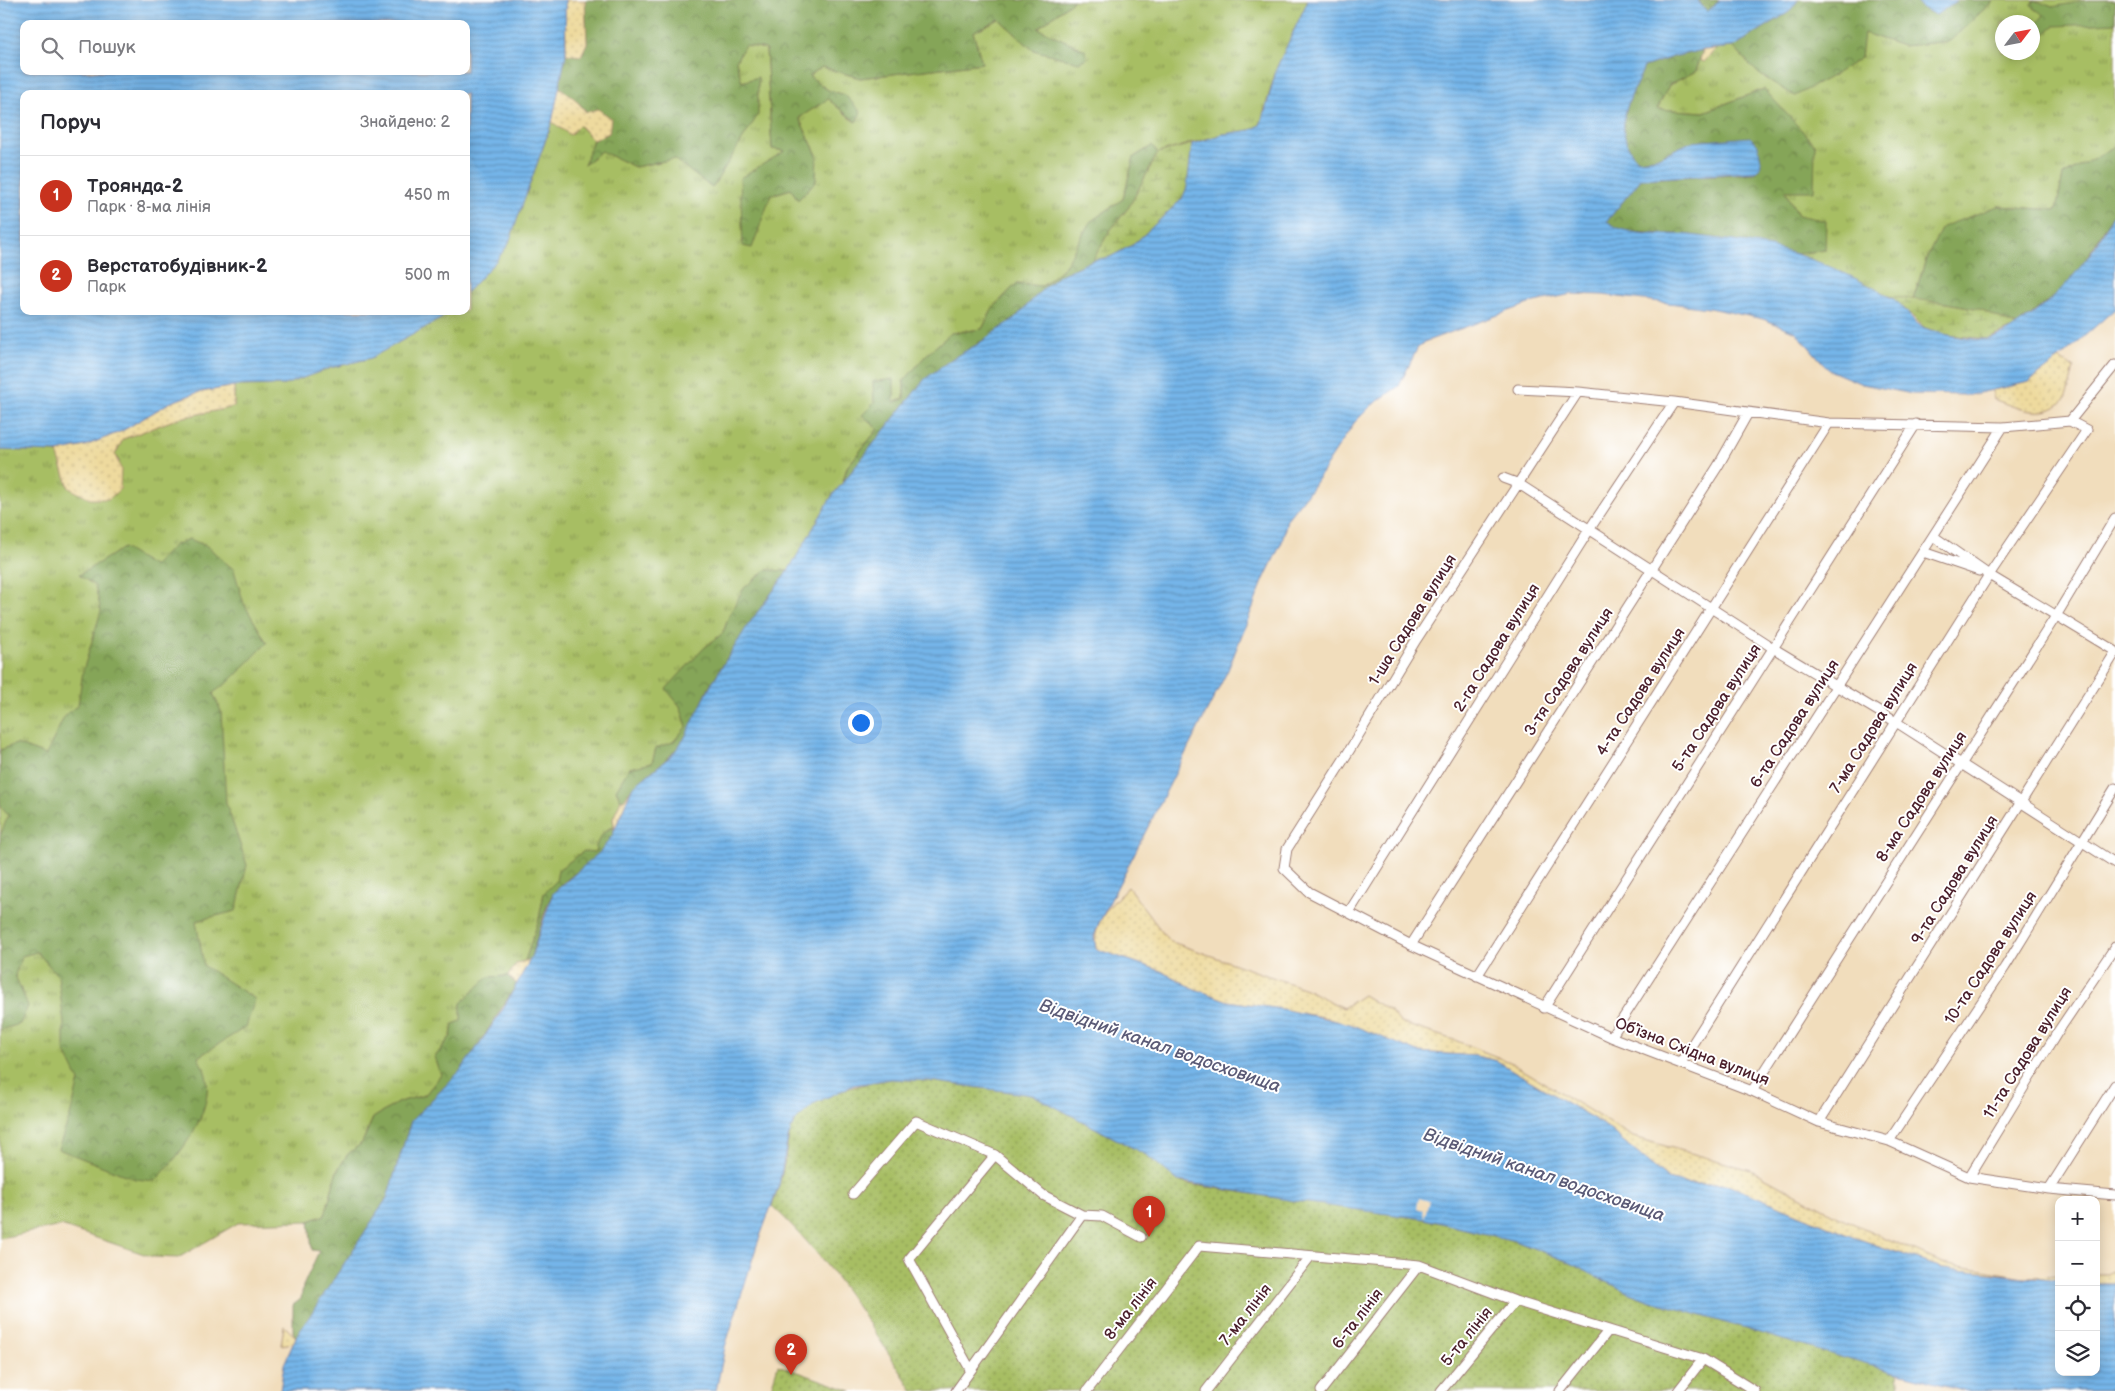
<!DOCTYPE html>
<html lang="uk">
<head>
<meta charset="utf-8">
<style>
	:root { --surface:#fff; --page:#f7f7f7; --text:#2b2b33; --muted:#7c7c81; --line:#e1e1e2; --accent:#c8321e }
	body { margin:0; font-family:"Balsamiq Sans",sans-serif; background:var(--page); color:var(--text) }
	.controls { position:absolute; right:15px; bottom:15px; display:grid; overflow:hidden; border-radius:10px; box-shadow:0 2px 12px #0003 }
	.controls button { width:45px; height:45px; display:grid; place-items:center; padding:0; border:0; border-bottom:1px solid var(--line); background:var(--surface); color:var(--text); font:25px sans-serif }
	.compass { position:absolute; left:1995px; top:15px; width:45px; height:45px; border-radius:50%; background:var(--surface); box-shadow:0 2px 12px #0003; rotate:58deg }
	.you { position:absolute; left:860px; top:722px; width:18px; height:18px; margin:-12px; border:4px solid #fff; border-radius:50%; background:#1a73e8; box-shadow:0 0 0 8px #1a73e833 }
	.badge { display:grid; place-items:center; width:32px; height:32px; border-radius:50%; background:var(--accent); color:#fff; font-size:16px; font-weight:700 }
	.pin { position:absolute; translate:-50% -41px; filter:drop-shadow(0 1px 2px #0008) }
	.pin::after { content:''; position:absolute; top:26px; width:18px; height:15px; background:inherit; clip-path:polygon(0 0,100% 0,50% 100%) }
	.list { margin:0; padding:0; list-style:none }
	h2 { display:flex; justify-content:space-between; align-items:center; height:65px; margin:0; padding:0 20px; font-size:21px }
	h2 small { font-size:16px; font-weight:400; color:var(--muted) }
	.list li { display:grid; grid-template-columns:32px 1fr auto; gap:15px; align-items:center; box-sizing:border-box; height:80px; padding:0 20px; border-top:1px solid var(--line) }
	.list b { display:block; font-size:19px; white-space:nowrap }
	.list p { margin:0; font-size:16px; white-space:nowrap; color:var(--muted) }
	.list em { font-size:16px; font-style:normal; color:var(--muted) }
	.icon { flex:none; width:28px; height:28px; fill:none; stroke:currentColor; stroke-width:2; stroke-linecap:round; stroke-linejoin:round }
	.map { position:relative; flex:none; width:2115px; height:1391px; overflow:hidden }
	.search { position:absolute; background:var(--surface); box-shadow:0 2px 12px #0003; left:20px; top:20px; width:450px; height:55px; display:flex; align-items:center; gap:12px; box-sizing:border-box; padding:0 18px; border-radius:10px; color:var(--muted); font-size:19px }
	.panel { position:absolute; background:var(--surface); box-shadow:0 2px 12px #0003; left:20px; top:90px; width:450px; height:225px; border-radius:10px }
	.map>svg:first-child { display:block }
</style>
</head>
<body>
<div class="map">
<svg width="2115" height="1391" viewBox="0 0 2115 1391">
	<defs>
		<pattern id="grass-tufts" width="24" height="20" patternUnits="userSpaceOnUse" patternTransform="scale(1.25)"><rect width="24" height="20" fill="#a7be63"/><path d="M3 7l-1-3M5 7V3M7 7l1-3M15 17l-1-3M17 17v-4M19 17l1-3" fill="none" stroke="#8a9a52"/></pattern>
		<pattern id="forest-crowns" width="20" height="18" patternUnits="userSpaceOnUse" patternTransform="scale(1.25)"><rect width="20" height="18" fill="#85a559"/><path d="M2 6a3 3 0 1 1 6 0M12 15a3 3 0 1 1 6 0" fill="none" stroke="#6f864a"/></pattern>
		<pattern id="wetland-marsh" width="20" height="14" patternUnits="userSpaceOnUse" patternTransform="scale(1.25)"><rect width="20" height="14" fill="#a7be63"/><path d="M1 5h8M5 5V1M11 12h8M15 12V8" fill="none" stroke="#8a9a52"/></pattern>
		<pattern id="sand-dots" width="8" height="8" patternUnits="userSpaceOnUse" patternTransform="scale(1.25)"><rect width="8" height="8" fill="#eeda9e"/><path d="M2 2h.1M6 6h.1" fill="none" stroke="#cebb88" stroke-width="1.8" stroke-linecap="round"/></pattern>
		<pattern id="garden-dots" width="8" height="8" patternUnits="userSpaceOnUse" patternTransform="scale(1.25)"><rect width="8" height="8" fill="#a7be63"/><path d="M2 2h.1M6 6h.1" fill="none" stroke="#8a9a52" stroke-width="1.8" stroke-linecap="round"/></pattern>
		<pattern id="water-rules" width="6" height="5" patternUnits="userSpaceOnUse" patternTransform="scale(1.25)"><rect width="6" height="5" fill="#75b5e9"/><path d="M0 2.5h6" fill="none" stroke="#6293bd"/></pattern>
	</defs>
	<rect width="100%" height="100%" fill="#fff"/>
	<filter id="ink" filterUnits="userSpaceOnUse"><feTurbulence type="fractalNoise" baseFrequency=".02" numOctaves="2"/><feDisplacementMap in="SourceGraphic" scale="10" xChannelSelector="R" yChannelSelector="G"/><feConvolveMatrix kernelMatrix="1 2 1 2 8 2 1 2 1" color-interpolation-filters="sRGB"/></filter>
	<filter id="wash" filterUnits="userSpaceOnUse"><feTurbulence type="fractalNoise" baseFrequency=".0096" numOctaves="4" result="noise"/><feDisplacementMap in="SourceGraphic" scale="20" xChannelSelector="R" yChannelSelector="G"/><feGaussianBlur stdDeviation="1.12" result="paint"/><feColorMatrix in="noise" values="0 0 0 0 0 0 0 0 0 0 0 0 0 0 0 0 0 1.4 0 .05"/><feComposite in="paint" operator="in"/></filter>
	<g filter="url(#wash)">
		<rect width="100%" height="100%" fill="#f1ddbc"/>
		<path fill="url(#grass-tufts)" stroke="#786e47" fill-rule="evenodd" d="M1074,0H1308L1277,67L1260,125L1251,130L1223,134L1158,153L1152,146L1134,157L1123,199L1090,222L1065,266L1042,286L1016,284L993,308L982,329L951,333L926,356L904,381V399L894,402L878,429L847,467L843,482L832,496L788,571L781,570L730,613L723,633L704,648L680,706L687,726L673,743L656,748L652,763L616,790L621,800L613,819L614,827L609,828L595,852L556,881L544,893L539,919L525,961L517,963L508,976L488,977L461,1022L453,1024L451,1036L435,1057L441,1075L425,1095L399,1102L373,1118L362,1143L348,1154L337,1171L325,1215L309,1221L238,1223L178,1258L153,1257L61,1226L0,1238V450L57,452L69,488L120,462L115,455L123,439L179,418L234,407V386L284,385L330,368L371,358L442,318L448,311H466V293L495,262L508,245L552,122L570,135L578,125L593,140L585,164L601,151L635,167L674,159L757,78L742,82L736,61L744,45L766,49L772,149L786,151L771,195L791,189L798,199L817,155L799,118L828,99L855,122L845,95L828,90L809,76L822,67L860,78L982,63L973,32L999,19L1033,50H1084L1038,28Z
			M1994,0H2115V146L2063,176L2056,210L1998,206L1926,259L1913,300L1887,296L1854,279L1796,254L1825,250L1798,215L1785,191L1764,89L1704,112L1657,109L1669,85L1696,71L1700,60L1704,62L1716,49L1733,47L1759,74L1864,33L1903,46L1949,41ZM2002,22H2032V52H2002Z"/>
		<path fill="url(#forest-crowns)" stroke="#686242" d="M585,0H1074L1038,28L1085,50L1087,58L1079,62L1033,50L999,19L973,32L982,63L860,78L822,67L809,76L828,90L845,95L861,112L856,122L828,99L799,118L817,155L816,181L798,200L791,189L771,195L752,248L743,246L740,178L785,151L772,149L766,49L745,45L736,61L742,82L758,77V115L712,188L674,159L635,167L601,151L584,165L593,140L609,133C592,118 578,100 559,87L566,54L581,56L587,43Z
			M1697,0H1720L1707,12Z
			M1798,0H1915L1922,8L1936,15L1957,0H1994L1950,41L1903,46L1864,33L1861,58L1834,75L1795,96L1759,74L1733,47L1789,12Z
			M2035,0L2052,7L2089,0H2115V23L2054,26L2034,43L2033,28L2044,15L2031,6Z
			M1703,50L1696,71L1669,85L1657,109L1704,112L1764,89L1815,145L1814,191H1785L1798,215L1826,221L1825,250L1796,254L1768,247L1690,235L1630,232L1615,228L1607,221L1641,179L1755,173L1762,165L1691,142L1656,158L1637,160C1610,127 1630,101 1644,67L1672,57Z
			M1152,146L1158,153L1129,207L1109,232L1093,260L1058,276L1041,291L1015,318L978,344L953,358L925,379L843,482L847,467L878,429L862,415L874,403L873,382L894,379V402L904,399V381L926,355L951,333L982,329L993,308L1016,284L1043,286L1065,266L1090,222L1123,199L1134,157Z
			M2115,146V210L2111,218L2081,267L2065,287L2017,326L1979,309L1946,303L1913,300L1926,259L1942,227L1998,206L2056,210L2063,176Z
			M189,539L207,546L234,570L244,604L267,643L230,681L213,693L221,711L226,803L247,865L236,911L196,921L204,966L255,999L246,1027L198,1057C200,1063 205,1069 206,1075C215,1111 179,1157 155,1181L135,1179L58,1149L70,1116L79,1081L64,1050V1024L58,976L37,952L22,956L15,975L28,1006L20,1024L0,1030V836L8,816L0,805V750L16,744L46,755L65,715L78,705L83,671L101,611L95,586L79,575L123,548L153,566L175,545Z
			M766,570L788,571C761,606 737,641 714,679C702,698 697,722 683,741C667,764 640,776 624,800H621L616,790L629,768L652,763L656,748L673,742L687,726L680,706L666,689L704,648L723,633L730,613L744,588Z
			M614,827C616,852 566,874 553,894C545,905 536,944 530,960L525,961L539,919L544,893L556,881L558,870L584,851L595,852C596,841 603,830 614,827Z
			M508,976L517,984L476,1049L460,1071L411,1121L387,1198L296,1337L293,1332V1305L301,1299L303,1286L319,1251L312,1250L309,1221L325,1215L337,1171L348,1154L362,1143L373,1118L399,1102L425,1095L441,1075L435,1057L451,1036L453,1024L461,1021V1003L488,977Z"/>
		<path fill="url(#wetland-marsh)" stroke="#786e47" d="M1192,144L1187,188L1182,199L1134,244L1110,257L1093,260L1109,232L1129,207L1158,153Z
			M1887,296L1946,303L1979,309L2017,326L1988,339L1948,335L1925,328L1897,302Z"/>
		<path fill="url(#sand-dots)" stroke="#9c7c64" d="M565,0H585L587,43L581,56L566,54Z
			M1716,49L1704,62L1700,60L1703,50Z
			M559,87L575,99L586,112L598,109L611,118L609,133L593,140L579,125L570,135L552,122Z
			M2059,359L2074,368C2071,379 2069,397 2060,404C2041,420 2012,406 1993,399L1992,390L2029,382Z
			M234,386V407L179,418L123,439L115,455L121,469L120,489L109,499H90L69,488L57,452L85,446L122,431L169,403L196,393Z
			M632,788L615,828L613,819L621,800H624Z
			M1128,887L1169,941L1306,989L1343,1008L1363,995L1390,1011L1401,1023L1457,1041L1510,1062L1633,1137L1751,1170L1841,1218L1942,1263L2024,1277L2059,1276V1281L1942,1268L1856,1238L1726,1184H1688L1668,1179L1604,1125L1497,1061L1476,1056L1418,1052L1324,1017L1228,1001L1195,989L1161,971L1096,949C1092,922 1110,905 1128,887Z
			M530,960L517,984L508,976L517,963Z
			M2115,1269V1283H2096V1274H2107Z
			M284,1326L296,1337L292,1347L293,1343L281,1345Z"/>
		<path fill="url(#garden-dots)" stroke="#786e47" d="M891,1079L930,1081L1033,1095L1148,1156L1178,1181L1187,1184L1424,1219L1515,1241L1564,1260L1627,1292L1648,1300L1898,1373L1900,1391H913C871,1326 829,1258 772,1206C777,1193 781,1179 784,1165C787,1151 787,1138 793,1124C806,1095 863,1084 891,1079Z
			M778,1365L852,1391H770Z"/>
		<path fill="url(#water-rules)" stroke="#606a8a" fill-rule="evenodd" d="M0,0H565L566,54L552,122L508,245L495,262L466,293V94H24V311H448L442,318L371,358L330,368L284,385L234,386L196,393L169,403L122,431L85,446L57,452L0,450ZM24,24H466V71H24Z
			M1308,0H1697L1707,12L1720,0H1798L1789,12L1733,47L1703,50L1672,57L1644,67C1630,101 1610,127 1637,160L1656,158L1691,142L1750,137L1758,145L1762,165L1755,172L1641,179L1607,221C1629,239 1664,232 1691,235C1717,238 1744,242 1770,247C1813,257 1857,277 1895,300C1906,308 1912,323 1925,328C1939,334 1973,341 1988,339C2001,337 2015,327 2025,320C2066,290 2093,256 2115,210V309L2052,365L2029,382L1970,395L1912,394L1862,384L1829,370L1796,332L1763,319L1709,308L1603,295L1572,294L1534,302L1424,342L1417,349L1399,386L1371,406L1354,423L1311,489L1287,519L1282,542L1264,579L1228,670L1098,925L1094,937L1096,949L1161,971L1195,989L1228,1001L1282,1009L1350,1024L1418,1052L1476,1056L1497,1061L1604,1125L1668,1179L1688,1184H1726L1856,1238L1942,1268L2059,1281V1372H2096V1283H2115V1391H1966L1861,1363L1648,1300L1627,1292L1564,1260L1515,1241L1424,1219L1294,1201L1178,1181L1148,1156L1033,1095L930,1081L891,1079L854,1085L815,1103L794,1122L788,1138L779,1185L757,1245L725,1347L716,1391H280L284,1364L296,1337L387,1198L411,1121L460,1071L476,1049L503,1009L530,960L553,893L601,851L612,836L632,788L672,755L684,739L713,681L748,625L788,571L832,496L925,379L953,358L978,344L1015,318L1041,291L1058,276L1093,260L1110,257L1134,244L1182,199L1187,187L1192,144L1223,134L1251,130L1260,125L1264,115L1277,67Z
			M1915,0H1957L1936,15L1922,8Z"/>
		<path fill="#f1ddbc" d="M1419,1198L1429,1201L1424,1219L1423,1210L1417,1208Z"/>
	</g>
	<g filter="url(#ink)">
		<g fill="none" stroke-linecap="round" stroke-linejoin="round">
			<defs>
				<path id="street" d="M1518,389L1578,392L1674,402L1829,423L2003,427L2070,421L2115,365
					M1578,392L1416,640L1349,751L1287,849L1284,868L1309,892L1411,945L1611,1037L1752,1091L1819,1122L1889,1141L1969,1177L2049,1189L2115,1195
					M1503,478L1519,484L1773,648L1896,722L2115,863
					M1933,536L1989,575L2115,651
					M1923,552L1979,571
					M1349,912L1589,530L1674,402
					M1411,945L1718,466L1748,413
					M1477,976L1829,423
					M1544,1008L1916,424
					M1611,1037L2003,427
					M1681,1062L1989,575L2087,430L2070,421
					M1752,1091L2056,616L2115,518
					M1819,1122L2115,653
					M1889,1141L2005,967L2115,788
					M1969,1177L2057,1033L2115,947
					M2049,1189L2115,1085
					M853,1194L916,1121L995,1155L1043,1195L1082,1215L1102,1216L1141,1237
					M970,1369L909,1259L995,1155
					M956,1391L1082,1215
					M1087,1391L1199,1246L1419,1265L1515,1301L1703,1359L1755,1391
					M1206,1391L1310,1257
					M1321,1391L1419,1265
					M1441,1391L1515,1301
					M1560,1391L1608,1331
					M1678,1391L1703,1359"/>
			</defs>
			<use href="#street" stroke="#9e7e74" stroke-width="11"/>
			<use href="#street" stroke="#fff" stroke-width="9"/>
		</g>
	</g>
	<g text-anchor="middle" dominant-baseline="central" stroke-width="4" stroke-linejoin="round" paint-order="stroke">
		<g font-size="16" fill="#4a1f2b" stroke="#fff">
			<text transform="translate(1413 620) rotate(-58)">1-ша Садова вулиця</text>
			<text transform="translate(1497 648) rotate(-58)">2-га Садова вулиця</text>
			<text transform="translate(1569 672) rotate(-57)">3-тя Садова вулиця</text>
			<text transform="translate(1641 692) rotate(-57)">4-та Садова вулиця</text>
			<text transform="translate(1717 708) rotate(-57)">5-та Садова вулиця</text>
			<text transform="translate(1795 724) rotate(-57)">6-та Садова вулиця</text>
			<text transform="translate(1874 728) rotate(-58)">7-ма Садова вулиця</text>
			<text transform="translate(1922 797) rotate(-57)">8-ма Садова вулиця</text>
			<text transform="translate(1955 880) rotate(-58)">9-та Садова вулиця</text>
			<text transform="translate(1991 958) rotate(-57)">10-та Садова вулиця</text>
			<text transform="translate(1692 1052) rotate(21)">Обʼїзна Східна вулиця</text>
			<text transform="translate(2028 1053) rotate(-58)">11-та Садова вулиця</text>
			<text transform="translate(1131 1309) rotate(-52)">8-ма лінія</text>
			<text transform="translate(1246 1315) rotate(-52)">7-ма лінія</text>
			<text transform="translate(1358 1319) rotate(-52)">6-та лінія</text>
			<text transform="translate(1467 1337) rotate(-51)">5-та лінія</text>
		</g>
		<g font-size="18" font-style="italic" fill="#5b5b77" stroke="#fff">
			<text transform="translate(1160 1046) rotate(19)">Відвідний канал водосховища</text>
			<text transform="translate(1544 1175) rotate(19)">Відвідний канал водосховища</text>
		</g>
	</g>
</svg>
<div class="controls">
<button>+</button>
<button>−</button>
<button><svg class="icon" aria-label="locate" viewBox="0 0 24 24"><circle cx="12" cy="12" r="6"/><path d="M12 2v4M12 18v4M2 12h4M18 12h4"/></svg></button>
<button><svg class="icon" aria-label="layers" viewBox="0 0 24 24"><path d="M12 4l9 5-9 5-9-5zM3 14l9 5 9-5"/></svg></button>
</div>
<svg class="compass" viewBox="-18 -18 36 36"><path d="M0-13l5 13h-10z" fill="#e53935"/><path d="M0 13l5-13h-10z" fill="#7c7c81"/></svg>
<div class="you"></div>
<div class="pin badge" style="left:1149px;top:1237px">1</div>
<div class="pin badge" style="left:791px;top:1375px">2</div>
<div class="search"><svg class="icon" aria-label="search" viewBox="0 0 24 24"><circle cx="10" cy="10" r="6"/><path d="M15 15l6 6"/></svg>Пошук</div>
<section class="panel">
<h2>Поруч<small>Знайдено: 2</small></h2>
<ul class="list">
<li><span class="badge">1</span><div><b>Троянда-2</b><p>Парк · 8-ма лінія</p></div><em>450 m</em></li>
<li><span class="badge">2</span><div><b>Верстатобудівник-2</b><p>Парк</p></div><em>500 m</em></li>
</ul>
</section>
</div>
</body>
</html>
